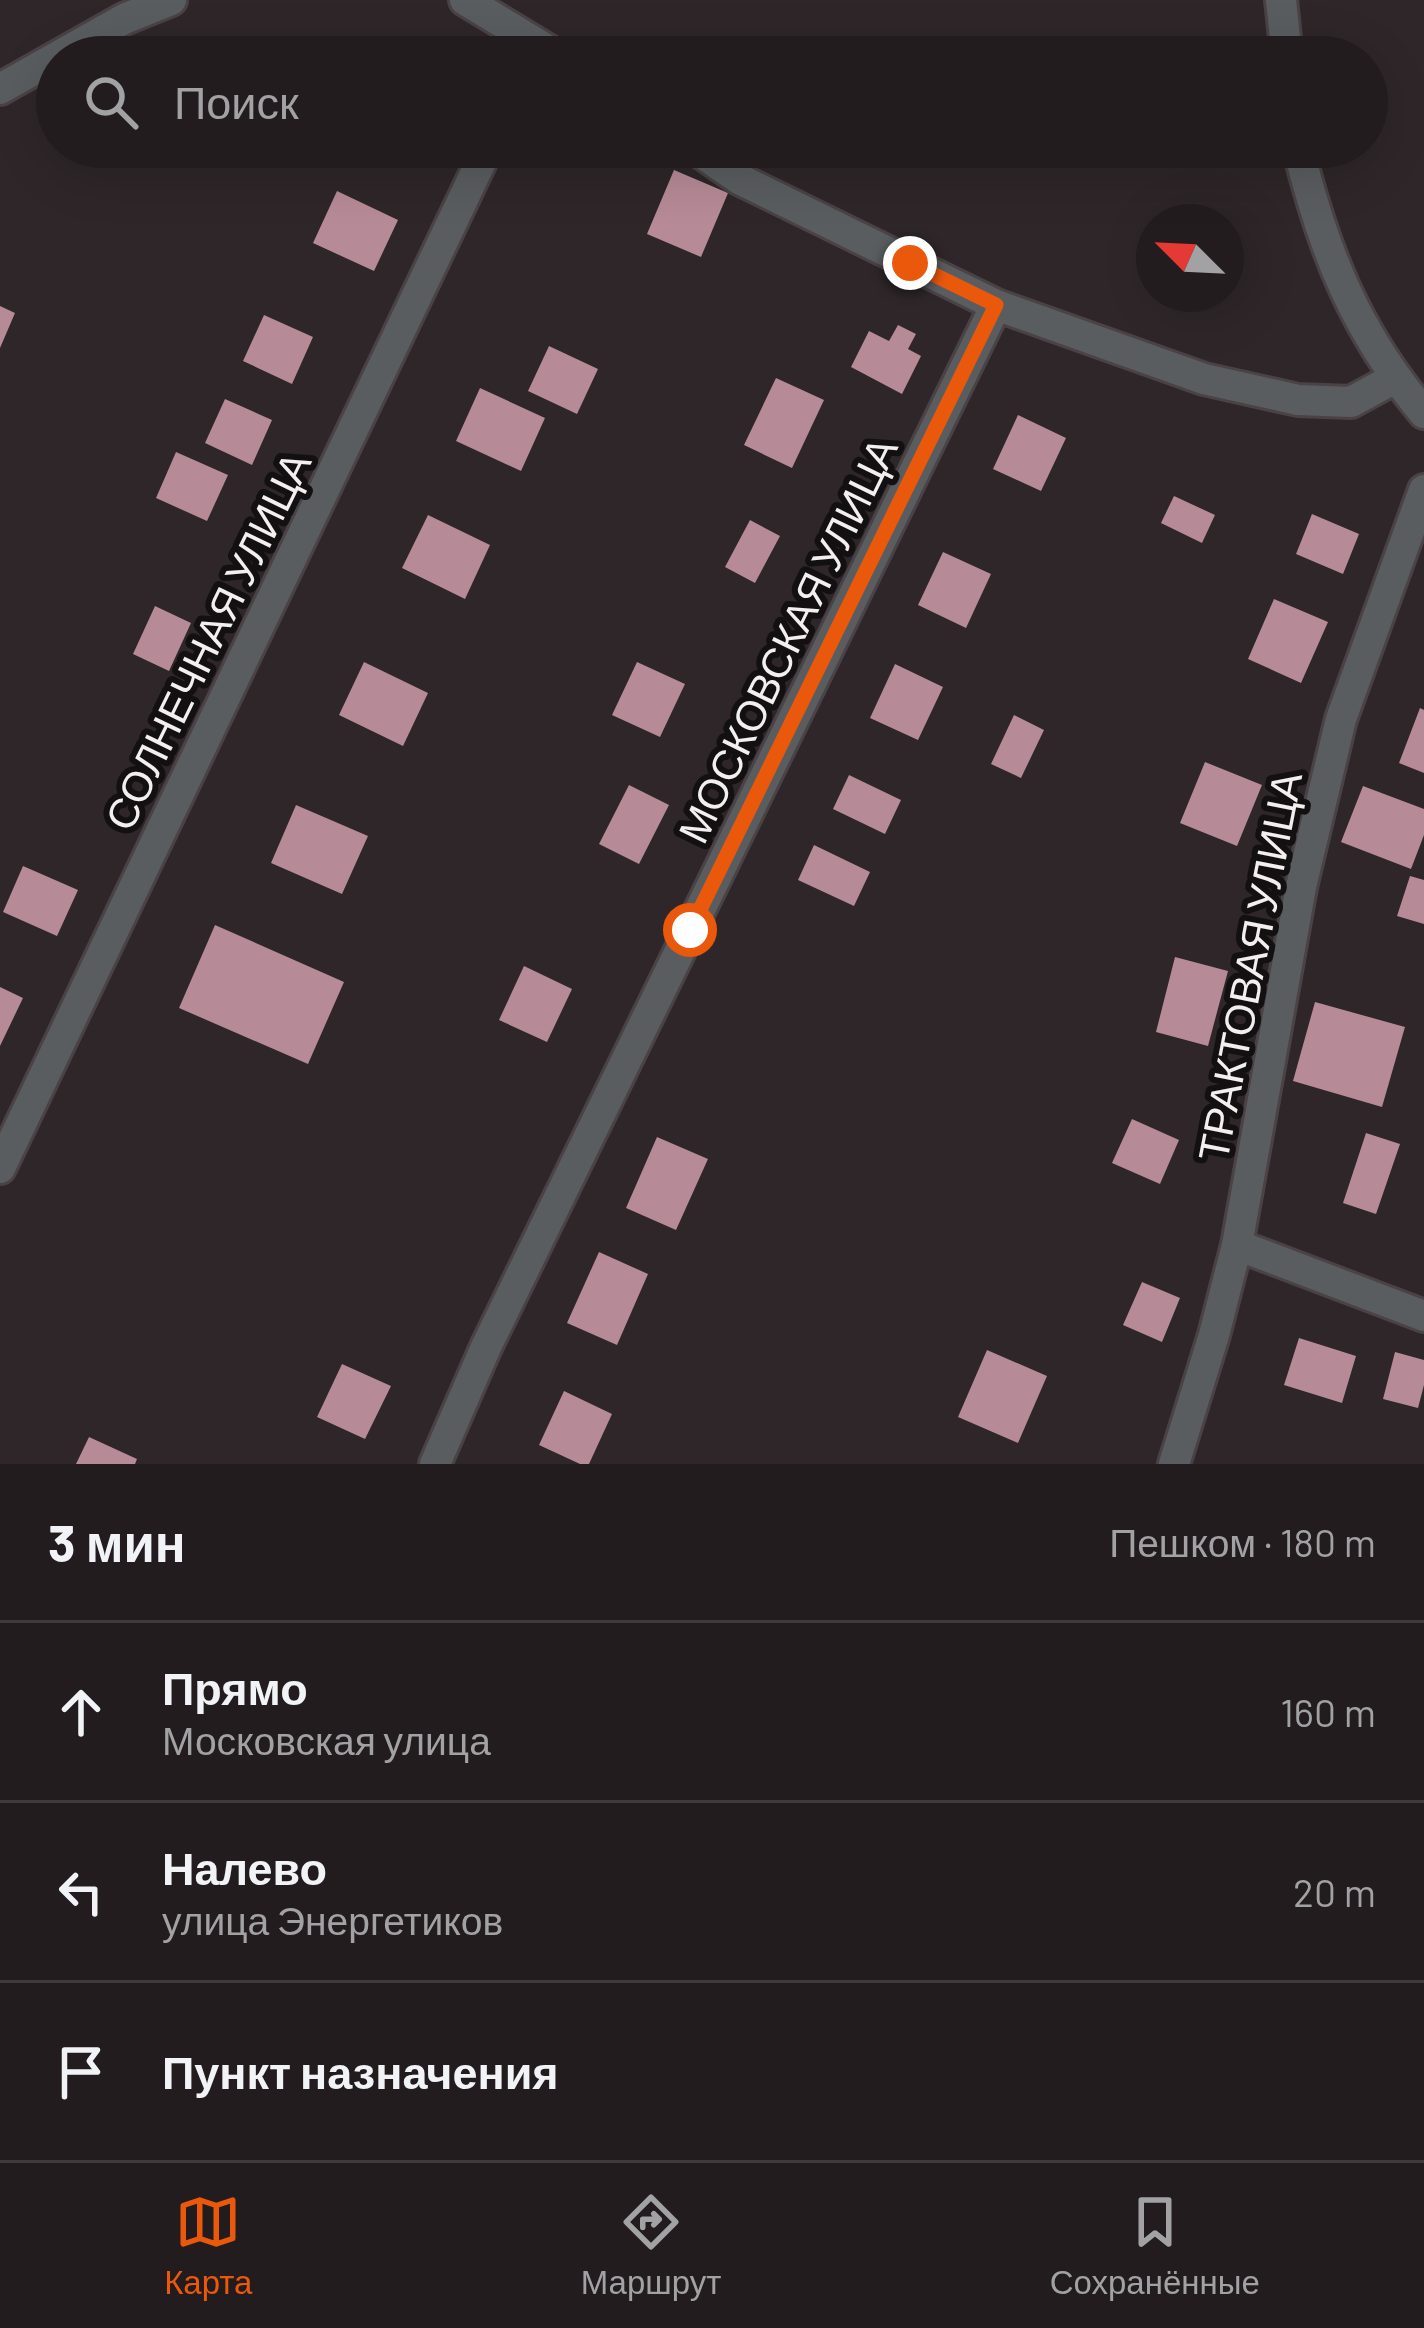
<!DOCTYPE html>
<html lang="ru">
<head>
<meta charset="utf-8">
<style>
	:root { --surface:#221c1e; --page:#2a2527; --text:#f1f3f6; --muted:#a2a1a4; --line:#3f3a3c; --accent:#ea580c }
	body { margin:0; font-family:Barlow,sans-serif; background:var(--page); color:var(--text) }
	.compass { position:absolute; left:1136px; top:204px; width:108px; height:108px; border-radius:50%; background:var(--surface); box-shadow:0 12px 48px #0002; rotate:294deg }
	.stop { position:absolute; width:36px; height:36px; margin:-27px; border:9px solid #ea580c; border-radius:50%; background:#fff }
	.stop.end { background:#ea580c; border-color:#fff; box-shadow:0 3px 12px #0008 }
	.list { margin:0; padding:0; list-style:none }
	h2 { display:flex; justify-content:space-between; align-items:center; height:156px; margin:0; padding:0 48px; font-size:51px }
	h2 small { font-size:39px; font-weight:400; color:var(--muted) }
	.list li { display:grid; grid-template-columns:78px 1fr auto; gap:36px; align-items:center; box-sizing:border-box; height:180px; padding:0 48px; border-top:3px solid var(--line) }
	.list b { display:block; font-size:45px; white-space:nowrap }
	.list p { margin:0; font-size:39px; white-space:nowrap; color:var(--muted) }
	.list em { font-size:39px; font-style:normal; color:var(--muted) }
	.icon { flex:none; width:66px; height:66px; fill:none; stroke:currentColor; stroke-width:2; stroke-linecap:round; stroke-linejoin:round }
	.map { position:relative; flex:none; width:1424px; height:1464px; overflow:hidden }
	.search { position:absolute; background:var(--surface); box-shadow:0 12px 48px #0002; left:36px; right:36px; top:36px; height:132px; display:flex; align-items:center; gap:30px; box-sizing:border-box; padding:0 42px; border-radius:66px; color:var(--muted); font-size:45px }
	.sheet { height:696px; background:var(--surface) }
	nav { display:flex; justify-content:space-around; align-items:center; box-sizing:border-box; height:168px; border-top:3px solid var(--line); background:var(--surface); font-size:33px; color:var(--muted) }
	nav a { display:grid; justify-items:center; gap:6px }
	nav .on { color:var(--accent) }
	.map>svg:first-child { display:block }
</style>
</head>
<body>
<div class="map">
<svg width="1424" height="1464" viewBox="0 0 1424 1464">
	<rect width="100%" height="100%" fill="#2e2628"/>
	<path fill="#b68a96" d="M360,147H414L406,166Z
		M674,170L728,193L701,257L647,234Z
		M337,191L398,220L374,271L313,243Z
		M0,306L15,313L0,348Z
		M264,315L313,337L292,384L243,361Z
		M898,325L916,334L908,349L921,356L902,394L851,367L869,331L889,341Z
		M549,346L598,369L577,414L528,391Z
		M776,378L824,400L792,468L744,445Z
		M480,388L545,418L521,471L456,441Z
		M225,399L272,420L252,465L205,443Z
		M1018,415L1066,438L1041,491L993,469Z
		M176,452L228,475L207,521L156,498Z
		M1174,496L1215,515L1202,543L1161,523Z
		M1312,514L1359,534L1343,574L1296,554Z
		M428,515L490,545L465,599L402,568Z
		M750,520L780,536L755,583L725,567Z
		M943,552L991,574L966,628L918,605Z
		M1274,599L1328,622L1301,683L1248,659Z
		M155,606L191,623L169,671L133,654Z
		M364,662L428,693L403,746L339,715Z
		M637,662L685,684L660,737L612,715Z
		M895,664L943,687L918,740L870,718Z
		M1420,708L1424,710V773L1399,763Z
		M1014,715L1044,730L1021,778L991,764Z
		M1205,762L1262,785L1237,846L1180,823Z
		M849,775L901,800L885,834L833,809Z
		M629,785L669,805L639,864L599,844Z
		M1363,786L1424,809V835L1411,869L1341,842Z
		M296,805L368,836L342,894L271,863Z
		M814,845L870,872L854,906L798,880Z
		M23,866L78,890L57,936L3,912Z
		M1410,876L1424,880V924L1397,916Z
		M215,925L344,982L308,1064L179,1008Z
		M1175,957L1228,971L1208,1046L1156,1032Z
		M524,966L572,989L547,1042L499,1020Z
		M0,987L23,998L0,1046Z
		M1315,1002L1405,1027L1382,1107L1293,1081Z
		M1132,1119L1179,1140L1160,1184L1112,1163Z
		M1366,1133L1400,1144L1376,1214L1343,1203Z
		M657,1137L708,1159L676,1230L626,1208Z
		M599,1252L648,1274L617,1345L567,1323Z
		M1142,1282L1180,1298L1162,1342L1123,1325Z
		M1299,1338L1356,1356L1342,1403L1284,1385Z
		M987,1350L1047,1376L1018,1443L958,1417Z
		M1395,1352L1424,1360V1385L1418,1408L1383,1399Z
		M342,1364L391,1386L365,1439L317,1417Z
		M564,1391L612,1414L589,1464H580L539,1445Z
		M89,1437L137,1459L135,1464H76Z"/>
	<g fill="none" stroke-linecap="round" stroke-linejoin="round">
		<defs>
			<path id="street" d="M465,0L559,57
				M1281,0L1287,57
				M0,89L124,19L171,0
				M693,147L739,179L996,305L1204,379L1298,400L1351,402L1395,378
				M1298,147C1323,250 1355,331 1424,413
				M0,1168L488,147
				M1237,1245L1424,1316
				M435,1464L486,1347L996,305
				M1174,1464L1214,1335L1237,1245L1301,887L1341,719L1424,490"/>
		</defs>
		<use href="#street" stroke="#4a4244" stroke-width="36"/>
		<use href="#street" stroke="#5a5d5f" stroke-width="30"/>
	</g>
	<g fill="none" stroke-linecap="round" stroke-linejoin="round">
		<path stroke="#ea580c" stroke-width="15" d="M690,930L996,305L910,263"/>
	</g>
	<g text-anchor="middle" dominant-baseline="central" stroke-width="12" stroke-linejoin="round" paint-order="stroke">
		<g font-size="42" fill="#f3eeef" stroke="#131011">
			<text transform="translate(786 639) rotate(-64)">МОСКОВСКАЯ УЛИЦА</text>
			<text transform="translate(206 640) rotate(-64)">СОЛНЕЧНАЯ УЛИЦА</text>
			<text transform="translate(1248 966) rotate(-79)">ТРАКТОВАЯ УЛИЦА</text>
		</g>
	</g>
</svg>
<svg class="compass" viewBox="-18 -18 36 36"><path d="M0-13l5 13h-10z" fill="#e53935"/><path d="M0 13l5-13h-10z" fill="#a2a1a4"/></svg>
<div class="stop" style="left:690px;top:930px"></div>
<div class="stop end" style="left:910px;top:263px"></div>
<div class="search"><svg class="icon" aria-label="search" viewBox="0 0 24 24"><circle cx="10" cy="10" r="6"/><path d="M15 15l6 6"/></svg>Поиск</div>
</div>
<section class="sheet">
<h2>3 мин<small>Пешком · 180 m</small></h2>
<ul class="list">
<li><svg class="icon" aria-label="ahead" viewBox="0 0 24 24"><path d="M12 20V5M6 11l6-6 6 6"/></svg><div><b>Прямо</b><p>Московская улица</p></div><em>160 m</em></li>
<li><svg class="icon" aria-label="left" viewBox="0 0 24 24"><path d="M17 20v-9H6M10 6l-5 5 5 5"/></svg><div><b>Налево</b><p>улица Энергетиков</p></div><em>20 m</em></li>
<li><svg class="icon" aria-label="arrive" viewBox="0 0 24 24"><path d="M6 21V4h12l-3 4 3 4H6"/></svg><div><b>Пункт назначения</b></div></li>
</ul>
</section>
<nav>
<a class="on"><svg class="icon" aria-label="map" viewBox="0 0 24 24"><path d="M3 6l6-2 6 2 6-2v14l-6 2-6-2-6 2zM9 4v14M15 6v14"/></svg>Карта</a>
<a><svg class="icon" aria-label="directions" viewBox="0 0 24 24"><path d="M12 3l9 9-9 9-9-9zM9 14v-3h6M13 9l2 2-2 2"/></svg>Маршрут</a>
<a><svg class="icon" aria-label="saved" viewBox="0 0 24 24"><path d="M7 4h10v16l-5-4-5 4z"/></svg>Сохранённые</a>
</nav>
</body>
</html>
